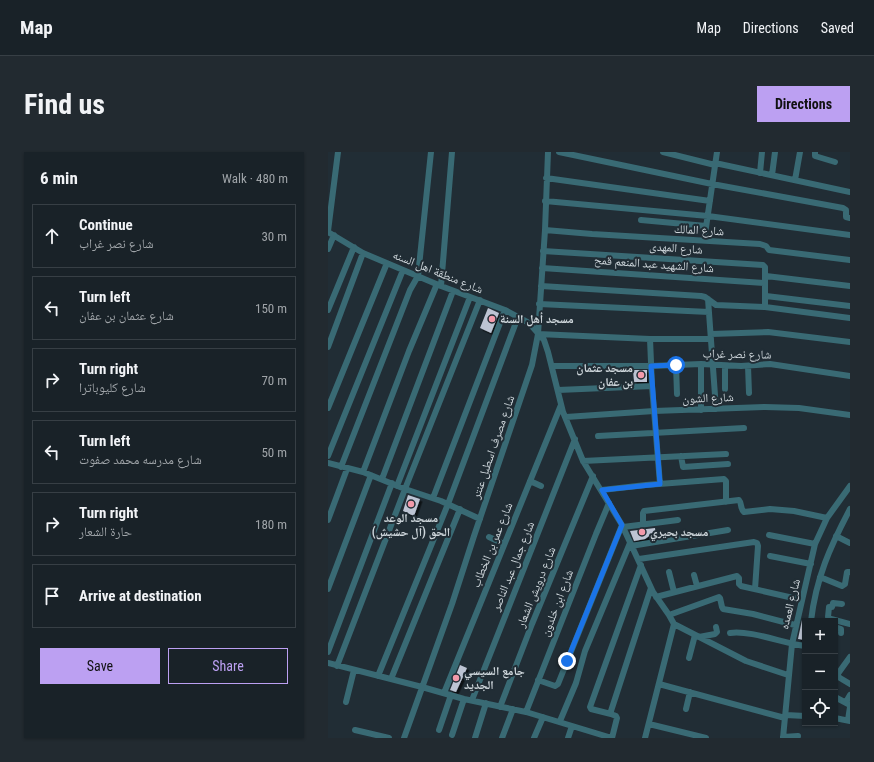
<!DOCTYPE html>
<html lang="en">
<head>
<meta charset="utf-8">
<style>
	:root { --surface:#192228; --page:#222a30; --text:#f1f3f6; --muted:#9fa4a8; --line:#373f45; --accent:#bca0f2 }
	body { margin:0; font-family:"Roboto Condensed","Noto Naskh Arabic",sans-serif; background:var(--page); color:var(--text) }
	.controls { position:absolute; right:12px; bottom:12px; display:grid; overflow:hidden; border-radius:0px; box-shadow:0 1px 3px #0004 }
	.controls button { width:36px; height:36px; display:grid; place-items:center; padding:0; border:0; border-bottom:1px solid var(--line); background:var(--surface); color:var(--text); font:20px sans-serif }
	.stop { position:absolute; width:12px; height:12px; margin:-9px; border:3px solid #1a73e8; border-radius:50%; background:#fff }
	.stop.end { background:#1a73e8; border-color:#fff; box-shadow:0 1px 4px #0008 }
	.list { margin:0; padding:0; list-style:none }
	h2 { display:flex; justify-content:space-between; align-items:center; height:52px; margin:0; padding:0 16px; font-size:17px }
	h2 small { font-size:13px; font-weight:400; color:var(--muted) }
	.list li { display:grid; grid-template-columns:26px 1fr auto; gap:12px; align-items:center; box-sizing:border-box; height:64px; margin:0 8px 8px; padding:0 8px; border:1px solid var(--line); border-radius:0px }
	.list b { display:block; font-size:15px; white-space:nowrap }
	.list p { margin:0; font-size:13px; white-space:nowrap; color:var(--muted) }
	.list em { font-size:13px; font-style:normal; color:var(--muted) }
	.actions { display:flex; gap:8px; padding:12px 16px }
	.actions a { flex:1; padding:9px 0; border:1px solid var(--accent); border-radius:0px; text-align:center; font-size:14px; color:var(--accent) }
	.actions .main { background:var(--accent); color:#111 }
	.icon { flex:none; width:22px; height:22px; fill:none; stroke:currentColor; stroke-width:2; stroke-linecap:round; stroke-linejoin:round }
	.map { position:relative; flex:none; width:522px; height:586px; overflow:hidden; border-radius:0px }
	header { display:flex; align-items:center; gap:24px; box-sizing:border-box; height:56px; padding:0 20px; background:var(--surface); border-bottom:1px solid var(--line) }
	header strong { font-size:19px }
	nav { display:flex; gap:22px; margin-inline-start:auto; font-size:14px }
	.intro { display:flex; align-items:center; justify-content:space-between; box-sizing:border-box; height:96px; padding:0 24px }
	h1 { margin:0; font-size:28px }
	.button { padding:10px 18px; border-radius:0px; background:var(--accent); color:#111; font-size:14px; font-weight:700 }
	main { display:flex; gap:24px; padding:0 24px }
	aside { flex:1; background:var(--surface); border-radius:0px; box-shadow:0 1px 3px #0004 }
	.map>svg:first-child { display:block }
</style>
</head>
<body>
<header>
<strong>Map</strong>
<nav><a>Map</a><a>Directions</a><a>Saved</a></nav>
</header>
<div class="intro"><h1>Find us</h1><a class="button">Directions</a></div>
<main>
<aside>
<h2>6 min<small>Walk · 480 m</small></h2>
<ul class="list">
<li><svg class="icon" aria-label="ahead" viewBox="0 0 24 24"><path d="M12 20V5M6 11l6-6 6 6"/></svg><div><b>Continue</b><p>شارع نصر غراب</p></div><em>30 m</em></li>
<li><svg class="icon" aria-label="left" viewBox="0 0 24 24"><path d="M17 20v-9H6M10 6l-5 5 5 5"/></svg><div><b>Turn left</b><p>شارع عثمان بن عفان</p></div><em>150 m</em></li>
<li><svg class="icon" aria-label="right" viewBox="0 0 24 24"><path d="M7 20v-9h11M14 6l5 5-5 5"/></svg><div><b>Turn right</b><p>شارع كليوباترا</p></div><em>70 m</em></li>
<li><svg class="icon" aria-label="left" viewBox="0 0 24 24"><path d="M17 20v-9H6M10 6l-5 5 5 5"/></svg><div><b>Turn left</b><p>شارع مدرسه محمد صفوت</p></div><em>50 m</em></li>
<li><svg class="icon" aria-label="right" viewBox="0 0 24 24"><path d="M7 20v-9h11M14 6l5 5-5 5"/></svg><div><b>Turn right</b><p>حارة الشعار</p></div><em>180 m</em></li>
<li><svg class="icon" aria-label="arrive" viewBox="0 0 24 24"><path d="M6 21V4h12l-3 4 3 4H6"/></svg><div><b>Arrive at destination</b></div></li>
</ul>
<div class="actions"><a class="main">Save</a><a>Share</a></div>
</aside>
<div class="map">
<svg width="522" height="586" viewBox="0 0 522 586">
	<defs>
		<filter id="shadow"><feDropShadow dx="2.5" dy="2.5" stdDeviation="0" flood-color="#0009"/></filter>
	</defs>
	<rect width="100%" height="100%" fill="#212d35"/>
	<path fill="#bdc4d3" filter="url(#shadow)" d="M160,156L171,161L163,181L152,176Z
		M305,218H319V230H306Z
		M80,343L92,347L86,364L75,359Z
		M327,376L328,385L325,386L324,382L317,387L306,389L302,379Z
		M474,468H477V488L470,487Z
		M132,513L139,516L128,540L122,538Z"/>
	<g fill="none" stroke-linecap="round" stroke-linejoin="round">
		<path stroke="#396a74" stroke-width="6" d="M231,0L384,32L515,56L518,58V65L522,66
			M335,0L387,13
			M487,0V4L507,10
			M387,11L522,40
			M432,21L434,0
			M444,23L447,0
			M218,26L382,49
			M467,28L472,0
			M217,49L380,64L522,83
			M313,68L378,74
			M217,78L264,82L432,92L438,94L441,98L522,108
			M0,79L10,0
			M0,80L35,101L113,134L177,158L201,171L216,188L220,200L235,260L255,309L294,373L325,440L341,463L346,472L418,509L460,523
			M376,89L389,0
			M0,97L6,83
			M215,99L435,113L437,115V155
			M214,116L437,131
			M438,124L522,134
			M113,134L124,0
			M213,134L373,144L377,145L388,153L437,155L522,166
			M438,144L522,154
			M380,147L388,257
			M211,152L381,160
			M0,158L26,95
			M210,182L322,187H383
			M383,182L440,180L522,190
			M322,187L324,234L332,332
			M0,195L35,101
			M373,212V258
			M348,213L349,242
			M224,214H323L373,212L413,214L442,212L522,224
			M397,214V237
			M420,214L421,241
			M230,238L324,234
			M0,256L59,111
			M238,265L326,259L437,255L471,256L522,263
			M270,284L416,276
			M0,304L75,118
			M353,304L355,315L400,312
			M255,309L398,302
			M0,311L35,320L77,337L113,349L152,367
			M13,315L82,138L90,124L103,0
			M35,320L81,199L109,132
			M54,327L125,139
			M202,329L213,334
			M69,334L142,145
			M274,338L318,333L396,327L398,329V350
			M105,346L177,158
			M0,368L19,317
			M315,372V361L316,359L411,348C414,351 412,357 416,360L442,357L466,359L499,366
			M295,375L350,368
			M441,383L487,392
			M508,384L522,391
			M161,385L176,392
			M303,394L400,378
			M442,404L483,412
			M311,407L426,390L429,391L430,394L427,437
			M341,420L346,440
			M366,423L369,434
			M492,425L514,434L517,432L519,420H522
			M0,437L43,323
			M328,445L409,424L411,426V432L413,434L474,448
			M514,452L505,451L504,455H501L500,465L503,467L522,472
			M341,463L391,445L392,446L394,455L395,457L425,462L467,473
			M483,469C488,426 502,395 522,357
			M507,475L513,477V481
			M402,481C422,478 455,491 477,494
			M371,485L387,482L389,480L388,475
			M0,500L64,331
			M522,505L509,523L512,526L522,532
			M361,506L367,483
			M0,511L94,535L136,547L198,560L284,586
			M9,514L77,337L152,148
			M50,524L120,352L190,165
			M63,527L132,357
			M210,528L227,534L230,532L294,373
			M331,532L457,566
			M116,541L233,253
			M507,545L522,553
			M144,548L247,287
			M18,550L26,518
			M518,550L522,543
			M172,555L204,472L265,324
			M358,557L362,540
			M198,560L268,382L281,351
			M283,562L263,557L262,555L313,413
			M458,563L477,564
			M507,566L522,569
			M520,568L522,555
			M232,569L248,531L257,499L302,391
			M321,572L378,586
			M27,578L61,586
			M111,578L123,543
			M124,583L136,547
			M455,585L470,584
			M76,586L124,452L146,384L204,213L210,182L217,78L220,0
			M147,586L158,551
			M174,586L185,557
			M206,586L215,565
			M240,586L244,574
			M284,586L289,566L288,564L283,562V559L323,436
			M317,586L346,472
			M455,586L464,492L487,392L499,366L522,334"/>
	</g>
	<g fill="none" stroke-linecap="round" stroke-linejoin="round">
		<path stroke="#1a73e8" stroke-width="5" d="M239,509L294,373L274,338L332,332L323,214L348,213"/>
	</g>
	<g fill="#f39aaa" stroke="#212d35" stroke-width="1.5">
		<circle cx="164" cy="167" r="4"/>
		<circle cx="313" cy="223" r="4"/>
		<circle cx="83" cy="352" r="4"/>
		<circle cx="314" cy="380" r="4"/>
		<circle cx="128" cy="526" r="4"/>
	</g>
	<g text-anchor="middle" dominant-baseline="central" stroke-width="4" stroke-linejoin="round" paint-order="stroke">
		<g font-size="12" fill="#ced6db" stroke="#212d35">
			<text transform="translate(371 78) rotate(3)">شارع المالك</text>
			<text transform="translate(348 96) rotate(4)">شارع المهدى</text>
			<text transform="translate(326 112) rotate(4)">شارع الشهيد عبد المنعم قمح</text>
			<text transform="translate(110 120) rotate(22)">شارع منطقة اهل السنه</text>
			<text transform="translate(409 202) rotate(1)">شارع نصر غراب</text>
			<text transform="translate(380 246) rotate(-2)">شارع الشون</text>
			<text transform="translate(165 295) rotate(-71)">شارع مصرف اسطبل عنتر</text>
			<text transform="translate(164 393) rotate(-68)">شارع عمر بن الخطاب</text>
			<text transform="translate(185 414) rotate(-68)">شارع جمال عبد الناصر</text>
			<text transform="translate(208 435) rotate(-68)">شارع درويش الشعار</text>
			<text transform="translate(229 451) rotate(-69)">شارع ابن خلدون</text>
			<text transform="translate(462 452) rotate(-76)">شارع العمده</text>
		</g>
		<g font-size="12" font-weight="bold" fill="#ced6db" stroke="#212d35" text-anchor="start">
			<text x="172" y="167">مسجد أهل السنة</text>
			<text x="305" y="216" text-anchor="end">مسجد عثمان<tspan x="305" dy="14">بن عفان</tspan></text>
			<text x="83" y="366" text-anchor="middle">مسجد الوعد<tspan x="83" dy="14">الحق (آل حشيش)</tspan></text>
			<text x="322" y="380">مسجد بحيري</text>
			<text x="136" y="519">جامع السيسي<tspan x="136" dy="14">الجديد</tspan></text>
		</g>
	</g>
</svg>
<div class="controls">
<button>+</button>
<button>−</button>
<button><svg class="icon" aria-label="locate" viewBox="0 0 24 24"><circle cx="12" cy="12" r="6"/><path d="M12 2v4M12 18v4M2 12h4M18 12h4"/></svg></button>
</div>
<div class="stop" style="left:348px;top:213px"></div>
<div class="stop end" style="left:239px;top:509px"></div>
</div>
</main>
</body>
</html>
